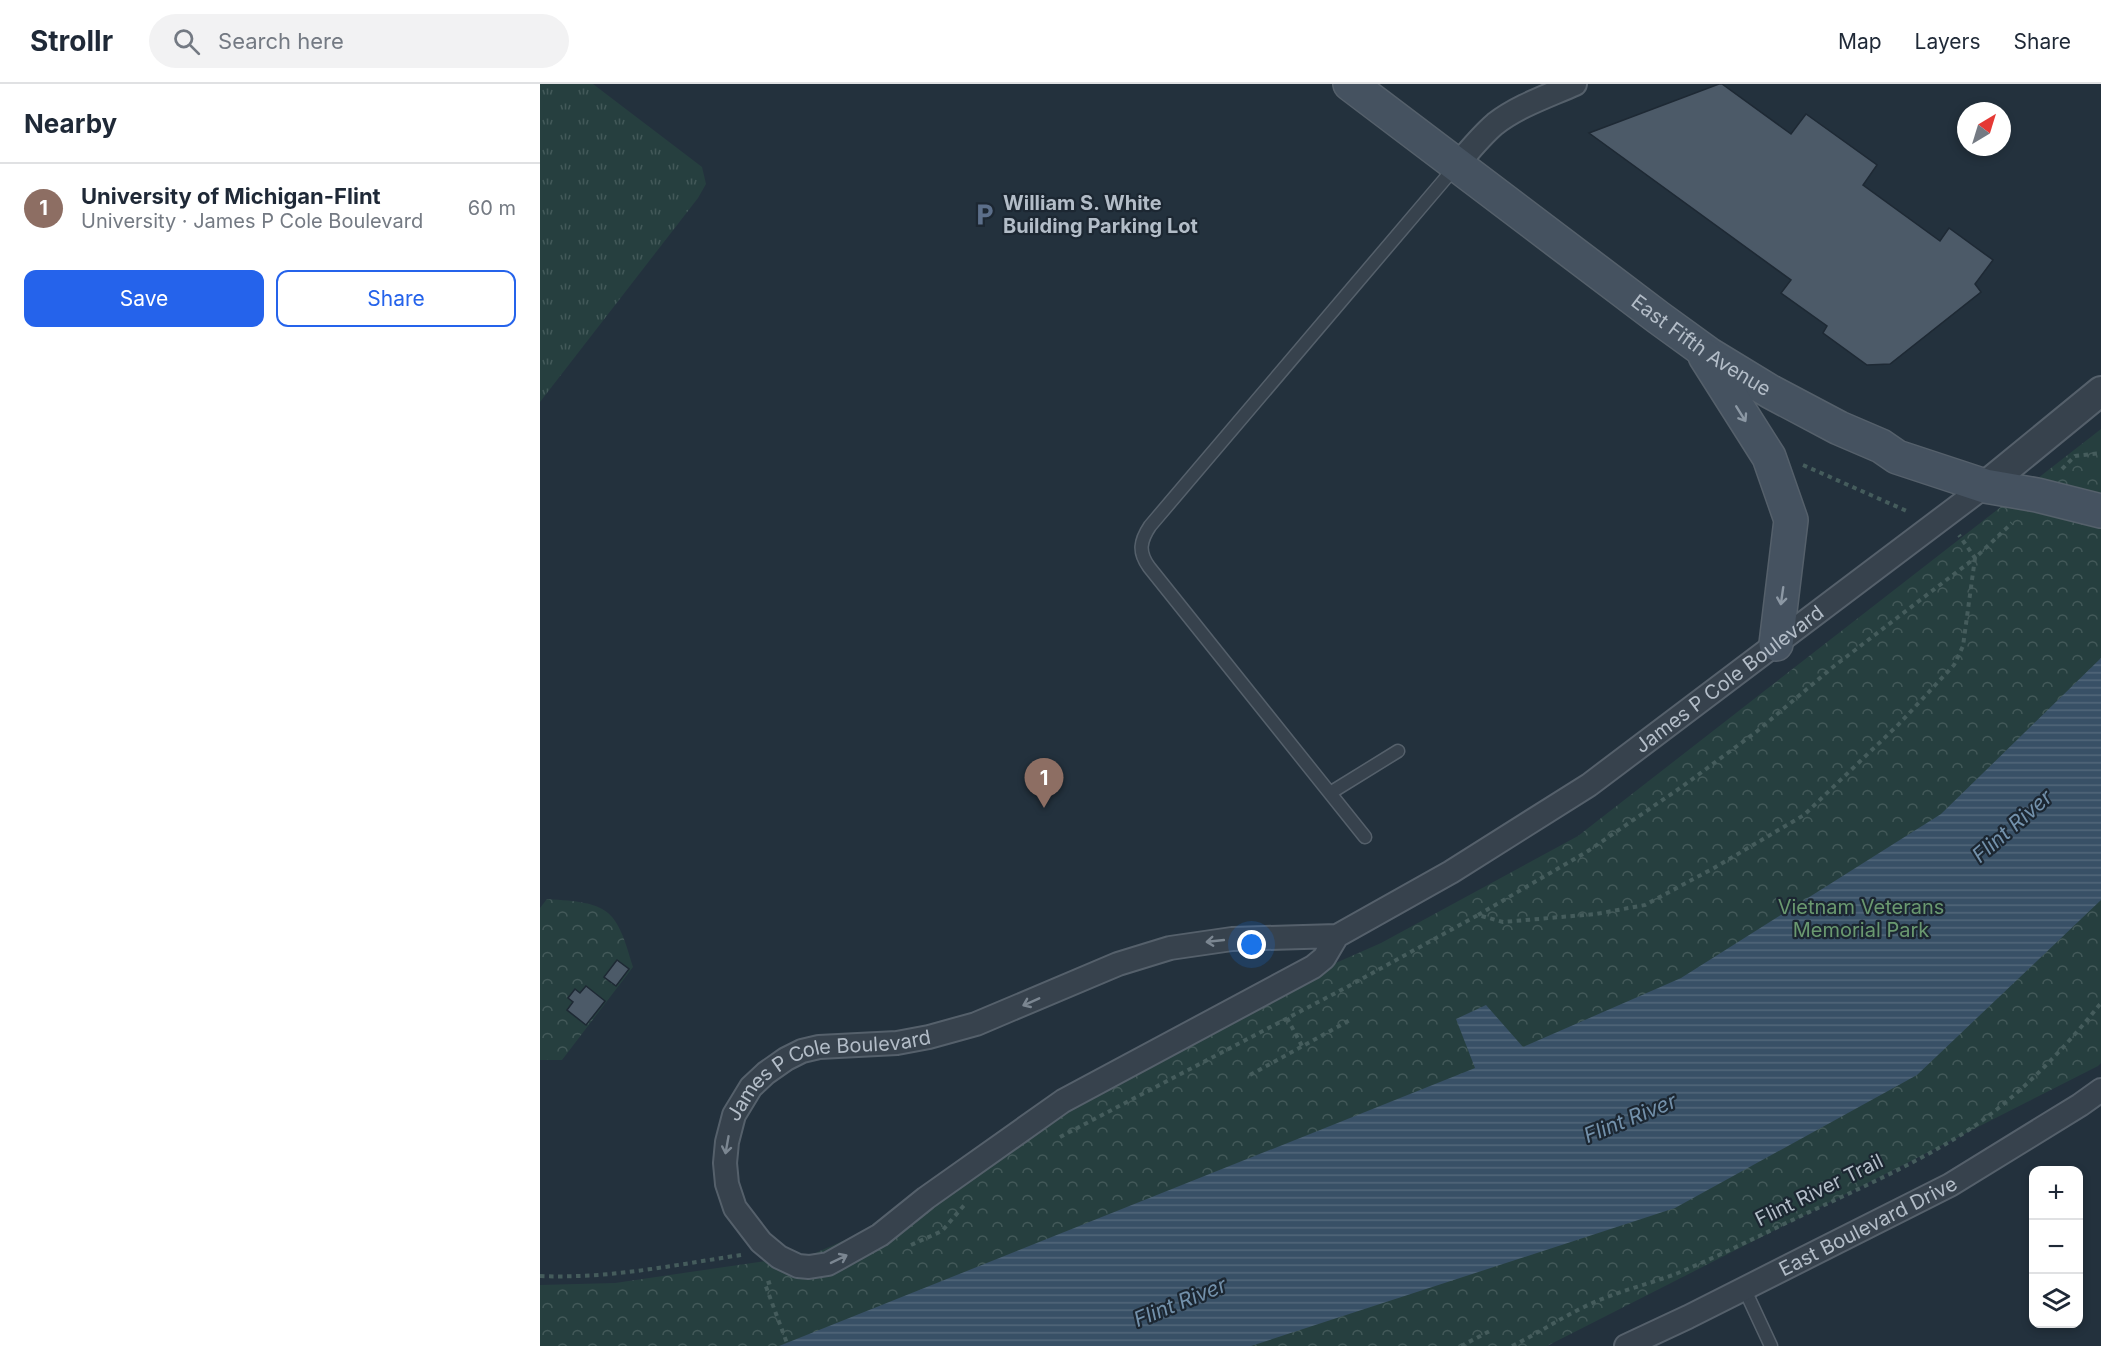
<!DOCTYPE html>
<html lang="en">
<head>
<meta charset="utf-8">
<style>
	:root { --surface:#fff; --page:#f2f2f3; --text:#1f2937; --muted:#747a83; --line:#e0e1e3; --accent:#2563eb }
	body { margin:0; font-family:Inter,sans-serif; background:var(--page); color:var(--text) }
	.controls { position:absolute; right:18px; bottom:18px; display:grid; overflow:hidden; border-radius:12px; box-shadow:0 3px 9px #0003 }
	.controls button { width:54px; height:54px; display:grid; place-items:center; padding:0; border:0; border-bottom:2px solid var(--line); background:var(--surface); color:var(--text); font:30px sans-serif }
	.compass { position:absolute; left:1417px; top:18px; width:54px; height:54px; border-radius:50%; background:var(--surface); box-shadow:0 3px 9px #0003; rotate:38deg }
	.you { position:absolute; left:712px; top:861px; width:21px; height:21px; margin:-15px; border:4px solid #fff; border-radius:50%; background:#1a73e8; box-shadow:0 0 0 9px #1a73e833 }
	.badge { display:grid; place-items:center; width:39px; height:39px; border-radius:50%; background:var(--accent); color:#fff; font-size:20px; font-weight:700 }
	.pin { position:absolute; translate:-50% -50px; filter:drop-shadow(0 2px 3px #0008) }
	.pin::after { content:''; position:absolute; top:32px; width:21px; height:18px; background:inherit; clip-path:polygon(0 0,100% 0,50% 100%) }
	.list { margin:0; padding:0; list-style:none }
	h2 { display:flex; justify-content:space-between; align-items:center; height:78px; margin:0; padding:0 24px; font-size:26px }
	h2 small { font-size:20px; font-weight:400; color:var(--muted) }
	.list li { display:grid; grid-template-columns:39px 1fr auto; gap:18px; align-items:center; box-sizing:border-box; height:90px; padding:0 24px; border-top:2px solid var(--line) }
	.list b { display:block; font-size:22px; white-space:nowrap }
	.list p { margin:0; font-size:20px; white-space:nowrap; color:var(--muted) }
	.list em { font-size:20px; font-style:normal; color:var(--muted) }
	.actions { display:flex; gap:12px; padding:18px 24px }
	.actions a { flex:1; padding:14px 0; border:2px solid var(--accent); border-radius:12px; text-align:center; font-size:21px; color:var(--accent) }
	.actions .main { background:var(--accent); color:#fff }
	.icon { flex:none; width:33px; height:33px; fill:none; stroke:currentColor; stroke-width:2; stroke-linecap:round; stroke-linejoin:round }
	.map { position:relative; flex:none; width:1561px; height:1262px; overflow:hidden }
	header { display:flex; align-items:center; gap:36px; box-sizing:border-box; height:84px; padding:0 30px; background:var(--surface); border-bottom:2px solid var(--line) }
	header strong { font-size:28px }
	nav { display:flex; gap:33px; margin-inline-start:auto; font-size:21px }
	.search { width:420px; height:54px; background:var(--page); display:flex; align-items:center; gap:15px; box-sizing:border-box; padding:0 21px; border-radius:33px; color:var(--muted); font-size:22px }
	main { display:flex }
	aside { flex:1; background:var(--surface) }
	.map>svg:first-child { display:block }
</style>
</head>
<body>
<header>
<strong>Strollr</strong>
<div class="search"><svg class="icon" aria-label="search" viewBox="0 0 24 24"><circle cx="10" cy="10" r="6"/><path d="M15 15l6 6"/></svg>Search here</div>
<nav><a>Map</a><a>Layers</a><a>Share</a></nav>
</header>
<main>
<aside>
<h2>Nearby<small></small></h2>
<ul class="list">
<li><span class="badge" style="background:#8d6e63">1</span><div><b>University of Michigan-Flint</b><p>University · James P Cole Boulevard</p></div><em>60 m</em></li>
</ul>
<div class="actions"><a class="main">Save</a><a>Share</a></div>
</aside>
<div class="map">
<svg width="1561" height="1262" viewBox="0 0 1561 1262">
	<defs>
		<pattern id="grass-tufts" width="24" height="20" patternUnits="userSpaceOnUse" patternTransform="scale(1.5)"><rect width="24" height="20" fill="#263f3f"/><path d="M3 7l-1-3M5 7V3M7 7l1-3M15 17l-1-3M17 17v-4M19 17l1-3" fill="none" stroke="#435959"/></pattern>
		<pattern id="park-crowns" width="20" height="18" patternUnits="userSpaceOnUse" patternTransform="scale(1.5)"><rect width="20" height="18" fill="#263f3f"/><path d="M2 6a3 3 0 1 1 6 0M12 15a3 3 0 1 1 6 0" fill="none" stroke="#435959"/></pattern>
		<pattern id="water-rules" width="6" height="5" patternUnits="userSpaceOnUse" patternTransform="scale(1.5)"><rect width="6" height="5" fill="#385066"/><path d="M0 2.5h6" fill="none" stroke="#52677a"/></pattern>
	</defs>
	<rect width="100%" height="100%" fill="#23313d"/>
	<path fill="url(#grass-tufts)" d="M0,0H53L162,83L166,100L158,114L0,318Z"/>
	<path fill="url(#park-crowns)" d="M1561,345V979L1558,982L1007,1262H0V1201L75,1199L273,1170L321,1149L417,1077L569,979L841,859L1038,752Z
		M7,815C69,819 76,823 93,883L22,976H0V824Z"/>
	<path fill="url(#water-rules)" d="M1561,574V816L1377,991L1135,1124L711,1262H239L935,984L916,935L946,921L983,963L1141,894L1401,730Z"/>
	<path fill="#4c5a68" stroke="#1e2934" stroke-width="1.5" d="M1179,0H1182L1251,50L1266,30L1337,81L1323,101L1400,157L1409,144L1453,176L1435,200L1441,208L1350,280L1327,281L1283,249L1287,242L1241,209L1251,196L1049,49Z
		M77,876L89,885L76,902L64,893Z
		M46,902L65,917L46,941L27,926L33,918L28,914L35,905L40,909Z"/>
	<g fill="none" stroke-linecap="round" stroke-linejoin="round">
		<defs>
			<path id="service" d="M790,709L858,667
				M825,753L609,483C598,468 600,457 610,442L916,82
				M1204,1204L1231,1262"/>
			<g id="minor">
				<path d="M917,81C929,67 941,52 955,40C978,22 1008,12 1035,0"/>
				<path id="s1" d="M797,852L784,874L773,883L523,1017L386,1114L340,1151L288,1180L269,1183L258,1182L239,1173L221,1158L195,1124L187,1100L185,1079L187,1058L194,1031L211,1003L226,989L246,975L262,967L279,963L357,959L389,953L436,940L578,880L630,864L692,855L797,852L911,788L1049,701L1445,402"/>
				<path id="s2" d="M1086,1262L1148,1233L1410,1101L1540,1021L1561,1006"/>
			</g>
			<path id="tertiary" d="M1445,402L1561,307"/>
			<g id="secondary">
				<path id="s3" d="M810,0L1119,234L1170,271L1231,308L1299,344L1341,362L1357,373L1445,402L1497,411L1561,427"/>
				<path d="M1165,272L1229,373L1251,436L1236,560"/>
			</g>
		</defs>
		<use href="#service" stroke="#55606b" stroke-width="15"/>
		<use href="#minor" stroke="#55606b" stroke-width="26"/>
		<use href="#tertiary" stroke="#55606b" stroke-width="32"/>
		<use href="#secondary" stroke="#55606b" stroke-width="36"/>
		<path stroke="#455c5c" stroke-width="4" stroke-dasharray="4.5 4.5" stroke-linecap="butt" d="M1263,381L1369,428
			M1522,385L1535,372L1561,369
			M938,831L1048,767L1143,702L1216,648L1293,583L1435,474L1419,451
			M747,934L762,962
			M710,991L812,935
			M520,1053L807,903L938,831L963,838L1056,830L1105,821L1174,784L1264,731L1359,640L1414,581L1423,562L1435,474L1472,439
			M371,1161L402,1147L426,1119
			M0,1192C69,1195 134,1181 201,1171
			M231,1198L225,1200L248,1262
			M921,1262L950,1247
			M972,1262C997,1250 1019,1235 1044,1223C1074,1208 1107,1201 1138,1189C1181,1171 1223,1150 1265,1130C1312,1108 1359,1087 1404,1061C1466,1026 1517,974 1561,919"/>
		<use href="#service" stroke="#37424d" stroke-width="12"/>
		<use href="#minor" stroke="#37424d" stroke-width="22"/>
		<use href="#tertiary" stroke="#37424d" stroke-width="28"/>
		<use href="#secondary" stroke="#455260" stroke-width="33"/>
	</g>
	<defs><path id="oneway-shaft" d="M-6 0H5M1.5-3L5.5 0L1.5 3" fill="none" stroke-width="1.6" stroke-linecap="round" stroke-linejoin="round" transform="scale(1.5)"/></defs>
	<g stroke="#8c98a4">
		<use href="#oneway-shaft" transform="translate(1201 330) rotate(58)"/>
		<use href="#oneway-shaft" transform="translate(1242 512) rotate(98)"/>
	</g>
	<g stroke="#7b8691">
		<use href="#oneway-shaft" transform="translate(675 857) rotate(174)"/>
		<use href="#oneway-shaft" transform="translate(491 918) rotate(156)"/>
		<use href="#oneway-shaft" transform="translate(187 1061) rotate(100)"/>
		<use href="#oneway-shaft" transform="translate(299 1175) rotate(-26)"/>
	</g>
	<defs>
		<symbol id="parking-bare" viewBox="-9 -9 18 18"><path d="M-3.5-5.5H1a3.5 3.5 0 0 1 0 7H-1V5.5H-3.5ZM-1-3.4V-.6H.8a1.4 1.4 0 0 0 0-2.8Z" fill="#5c6f8a" stroke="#1c2732" stroke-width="2.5" paint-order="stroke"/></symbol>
	</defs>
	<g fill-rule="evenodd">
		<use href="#parking-bare" x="428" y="114" width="33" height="33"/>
	</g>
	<g text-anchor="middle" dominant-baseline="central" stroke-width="4.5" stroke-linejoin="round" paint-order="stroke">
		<g font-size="20" font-weight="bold" fill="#b3bdc8" stroke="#1c2732" text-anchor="start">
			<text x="463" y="119">William S. White<tspan x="463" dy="23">Building Parking Lot</tspan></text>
		</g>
		<g font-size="20" fill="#b3bdc8" stroke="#1c2732">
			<text stroke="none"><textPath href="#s3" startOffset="438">East Fifth Avenue</textPath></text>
			<text stroke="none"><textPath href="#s1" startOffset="1941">James P Cole Boulevard</textPath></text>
			<text stroke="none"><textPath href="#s1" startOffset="933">James P Cole Boulevard</textPath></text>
			<text transform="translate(1279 1106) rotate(-26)">Flint River Trail</text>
			<text stroke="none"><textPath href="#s2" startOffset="270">East Boulevard Drive</textPath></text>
		</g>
		<g font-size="20" fill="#6a9970" stroke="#1c2732">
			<text x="1321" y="823">Vietnam Veterans<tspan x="1321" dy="23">Memorial Park</tspan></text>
		</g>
		<g font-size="21" font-style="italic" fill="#7391ab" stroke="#1c2732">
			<text transform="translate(1472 742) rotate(-41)">Flint River</text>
			<text transform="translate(1090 1034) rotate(-22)">Flint River</text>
			<text transform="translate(640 1218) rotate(-22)">Flint River</text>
		</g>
	</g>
</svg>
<div class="controls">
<button>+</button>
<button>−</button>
<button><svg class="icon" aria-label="layers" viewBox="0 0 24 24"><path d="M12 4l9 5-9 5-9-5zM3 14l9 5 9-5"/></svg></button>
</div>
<svg class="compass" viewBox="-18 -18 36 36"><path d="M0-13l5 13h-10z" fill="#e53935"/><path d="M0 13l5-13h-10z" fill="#747a83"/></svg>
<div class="you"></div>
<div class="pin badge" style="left:504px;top:724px;background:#8d6e63">1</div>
</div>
</main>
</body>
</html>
